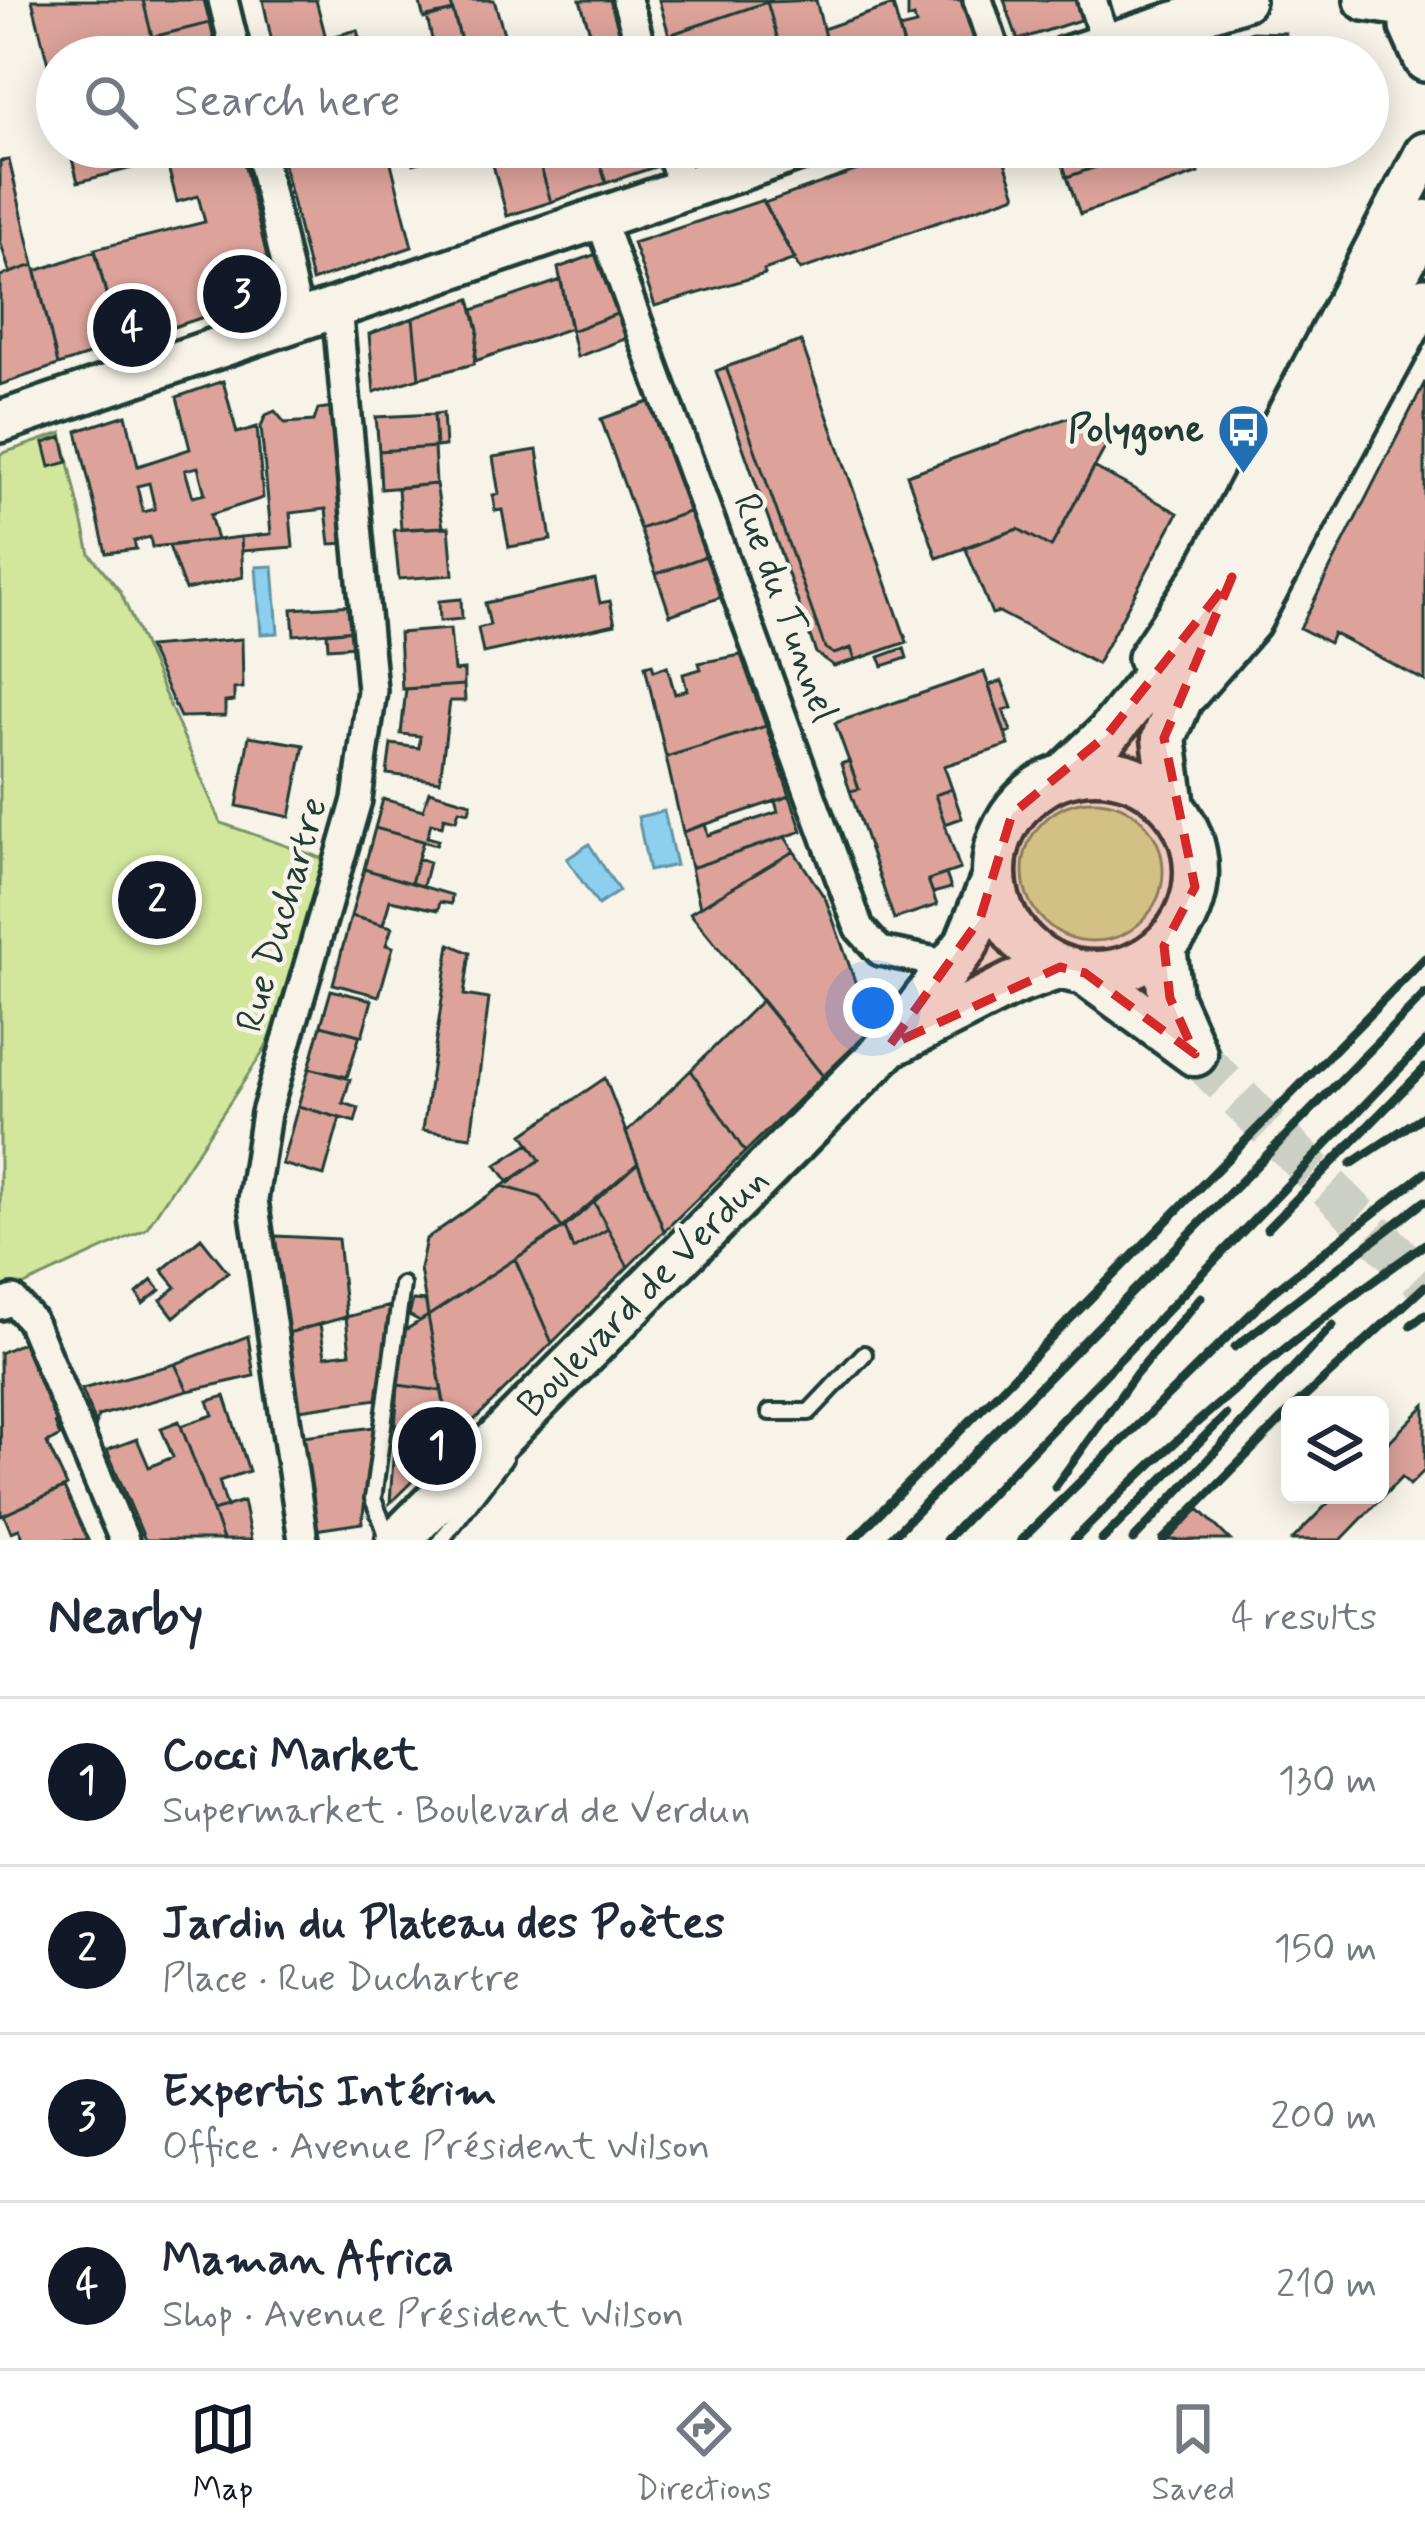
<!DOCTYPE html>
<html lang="en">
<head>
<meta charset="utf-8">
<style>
	:root { --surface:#fff; --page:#f2f2f3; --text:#1f2937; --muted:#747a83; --line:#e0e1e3; --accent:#111827 }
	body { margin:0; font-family:Mynerve,sans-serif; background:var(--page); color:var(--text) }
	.controls { position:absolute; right:36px; bottom:36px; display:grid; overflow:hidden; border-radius:18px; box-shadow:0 6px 30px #0003 }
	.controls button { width:108px; height:108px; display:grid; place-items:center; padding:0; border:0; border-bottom:3px solid var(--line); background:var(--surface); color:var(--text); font:60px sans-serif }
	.you { position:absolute; left:873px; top:1008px; width:42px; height:42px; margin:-30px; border:9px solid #fff; border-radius:50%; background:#1a73e8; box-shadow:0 0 0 18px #1a73e833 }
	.badge { display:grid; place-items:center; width:78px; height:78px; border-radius:50%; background:var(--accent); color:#fff; font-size:39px; font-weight:700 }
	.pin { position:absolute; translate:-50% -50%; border:6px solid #fff; box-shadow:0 3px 12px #0006 }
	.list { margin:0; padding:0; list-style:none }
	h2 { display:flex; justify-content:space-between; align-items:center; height:156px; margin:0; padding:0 48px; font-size:51px }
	h2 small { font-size:39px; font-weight:400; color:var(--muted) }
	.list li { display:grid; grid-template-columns:78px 1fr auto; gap:36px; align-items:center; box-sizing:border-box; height:168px; padding:0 48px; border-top:3px solid var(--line) }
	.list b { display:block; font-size:45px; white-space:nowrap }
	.list p { margin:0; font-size:39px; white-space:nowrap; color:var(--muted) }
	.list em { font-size:39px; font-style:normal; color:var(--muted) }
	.icon { flex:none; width:66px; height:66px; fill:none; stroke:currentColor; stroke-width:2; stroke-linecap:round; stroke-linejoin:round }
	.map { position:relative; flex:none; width:1425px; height:1540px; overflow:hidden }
	.search { position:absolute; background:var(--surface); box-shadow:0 6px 30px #0003; left:36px; right:36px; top:36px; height:132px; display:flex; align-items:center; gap:30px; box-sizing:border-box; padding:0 42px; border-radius:66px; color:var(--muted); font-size:45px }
	.sheet { height:828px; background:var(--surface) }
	nav { display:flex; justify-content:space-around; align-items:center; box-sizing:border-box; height:168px; border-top:3px solid var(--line); background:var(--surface); font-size:33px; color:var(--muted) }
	nav a { display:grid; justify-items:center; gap:6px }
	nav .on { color:var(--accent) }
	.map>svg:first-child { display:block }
</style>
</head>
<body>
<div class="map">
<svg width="1425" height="1540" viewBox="0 0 1425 1540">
	<rect width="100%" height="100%" fill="#f7f3e8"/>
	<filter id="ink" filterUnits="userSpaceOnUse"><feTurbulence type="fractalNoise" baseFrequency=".00833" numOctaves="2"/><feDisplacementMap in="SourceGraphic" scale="24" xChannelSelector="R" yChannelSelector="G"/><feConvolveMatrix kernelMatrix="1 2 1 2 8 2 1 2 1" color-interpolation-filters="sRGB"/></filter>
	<g filter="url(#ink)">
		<path fill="#d2e79c" stroke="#789268" stroke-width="3" d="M62,433L90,554L120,591L221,823L324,859L286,1003L265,1049L146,1229L0,1296V454Z
			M1023 871a70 70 0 1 1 140 0a70 70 0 1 1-140 0Z"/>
		<path fill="#8dcfee" stroke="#6195a4" stroke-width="3" d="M273,566L278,633L261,634L256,567Z
			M664,811L676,865L649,871L638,817Z
			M589,844L619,891L598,905L567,859Z"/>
		<path fill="#dda39b" stroke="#1f3d34" stroke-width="3" fill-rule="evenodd" d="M32,0H143L157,57H57V100Z
			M143,0H204L210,23L152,37Z
			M263,0H316L326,38L274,52Z
			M419,0H450L453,11L424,19Z
			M450,0H494L511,57H465Z
			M580,0H612L622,34L593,42Z
			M659,0H773L669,35Z
			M816,0L830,57H783L767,2Z
			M908,0H963L981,53L907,57L899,29L916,25L914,17L908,19Z
			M1004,0H1077L1083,19L1018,40Z
			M767,2L781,50L759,57H676L669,35Z
			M893,5L907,57H830L823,29Z
			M453,11L461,40L434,48L427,17Z
			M210,23L218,57H157L152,37Z
			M357,30L364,57H257L274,52Z
			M1252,32L1285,33L1292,57H1305H1179Z
			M622,34L629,57H597L593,42Z
			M69,147H118L72,159Z
			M118,147H147L152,163L78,182L72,159Z
			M163,147H240L276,293L119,345L95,249L205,222L198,196L177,202Z
			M279,147H387L412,247L312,281Z
			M409,147H479L413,164Z
			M488,147H535L551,202L507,216Z
			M535,147H595L606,183L551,202Z
			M595,147H655L661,165L606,183Z
			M923,147H1000L1016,195L800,270L764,203Z
			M1057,147H1211L1145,169L1139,152L1067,177Z
			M1139,152L1145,169L1192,153L1199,173L1080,214L1067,177Z
			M9,160L34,265L10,273L0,241V161Z
			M763,200L795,259L764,270L765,274L655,306L633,243Z
			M95,251L119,345L58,365L36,271Z
			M602,252L622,312L571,331L558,268Z
			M34,265L58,365L0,385V276Z
			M561,280L571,328L475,361L478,330L473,310Z
			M470,299L478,330L474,364L419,378L413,318Z
			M622,312L630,337L577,357L571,331Z
			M413,318L419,378L374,392L369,334Z
			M801,341L907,642L855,660L851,648L834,654L825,648L726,367Z
			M726,367L825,648L834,654L851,648L855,660L834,666L816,653L716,371Z
			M223,381L237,433L257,427L263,498L210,515L217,540L152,547L150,537L134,541L136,549L106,553L77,431L126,415L138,466L190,449L177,397ZM198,467L205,494L193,497L185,470ZM149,483L155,509L143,512L137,486Z
			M1425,382V681L1333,633L1329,643L1300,628Z
			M652,401L691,511L640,529L601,419Z
			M333,407L349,543L330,544L326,509L290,513L293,547L242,551L241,537L271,534L261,426L266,415L275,411L285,423L314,421L318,409Z
			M1087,411L1089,437L1106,446L1051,547L1018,529L937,558L907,475Z
			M443,413L445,446L436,447L434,414Z
			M434,414L436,447L379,451L376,417Z
			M62,437L68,462L50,467L44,443Z
			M434,447L436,484L381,489L379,451Z
			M537,450L551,540L509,547L502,510L495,511L493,495L499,494L493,457Z
			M1094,467L1178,513L1097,664L999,612L992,614L965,547L1018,529L1051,547Z
			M436,484L443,527L401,529L398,488Z
			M691,511L706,556L656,574L640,529Z
			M449,527L453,575L399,579L394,530Z
			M241,537L243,577L185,590L169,546Z
			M706,556L721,597L670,615L656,574Z
			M595,579L600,603L610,601L615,624L483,653L478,628L490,625L485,603Z
			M461,599L462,619L440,621L439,601Z
			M353,605L355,630L294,635L292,609Z
			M450,629L454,671L464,670V685L402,689L399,633Z
			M355,630L356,646L328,648L327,633Z
			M242,639L243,688L234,689V701L225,702V716L180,717L148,647Z
			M904,648L907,658L883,666L879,657Z
			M741,655L766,726L666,757L645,666L652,664L654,671L667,666L675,694L687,690L683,674L701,669L699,663Z
			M984,672L1009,745L944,766L952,789L935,795L960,869L928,880L937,905L894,919L850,791L859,789L835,723Z
			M1002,681L1012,708L1003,710L1011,731L1005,733L989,685Z
			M464,685L465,701H450L440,781L387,774L391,744L419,748L420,736L401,734L406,689Z
			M766,726L790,796L683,832L666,757Z
			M249,736L304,745L290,817L237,806Z
			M849,761L859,789L850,791L841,764Z
			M952,789L962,818L945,824L935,795Z
			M429,791L471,803L469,812L459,810L456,820L444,817L442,826L431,823L427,837L438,840L436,845L375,828L383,799L423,810Z
			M790,796L802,831L691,868L683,832L705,824L708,835L778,812L775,801Z
			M375,828L423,841L411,883L364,869Z
			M785,837L794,851L700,907L691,868Z
			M794,851L826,900L872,1029L823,1076L690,913Z
			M418,858L429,862L423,886L411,883Z
			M364,869L452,895L451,904L440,902L438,910L390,900L383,925L351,916Z
			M946,874L951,888L933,893L928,880Z
			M351,916L392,927L386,945L393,947L379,996L333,984Z
			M450,944L470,953L464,995L489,999L471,1137L423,1130Z
			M331,990L372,1000L362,1036L321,1025Z
			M762,1000L823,1076L745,1152L691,1070Z
			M321,1025L360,1035L347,1077L309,1068Z
			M309,1068L350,1079L343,1103L359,1108L355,1122L298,1106Z
			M691,1070L745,1152L664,1231L626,1133Z
			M605,1078L638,1163L562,1228L540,1197L502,1186L540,1160L523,1134Z
			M298,1106L340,1118L324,1176L282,1164Z
			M529,1144L540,1160L509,1183L496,1165Z
			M638,1163L664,1231L628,1267L594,1202Z
			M502,1186L540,1197L562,1228L428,1316L420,1269L426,1239Z
			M594,1202L608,1229L573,1249L565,1227Z
			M565,1227L573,1249L608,1229L628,1267L552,1343L515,1259Z
			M275,1236L338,1239L346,1317L288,1333Z
			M201,1238L228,1272L174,1317L161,1300L176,1287L162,1270Z
			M515,1259L552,1343L451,1443L428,1316Z
			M152,1280L160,1290L143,1304L137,1293Z
			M413,1300L426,1301L428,1316L420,1321L409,1315Z
			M390,1306L378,1399L299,1410L288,1333L320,1324L325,1356L350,1353L346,1317Z
			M428,1316L442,1391L398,1385L404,1331Z
			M248,1336L254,1376L188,1391L175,1364Z
			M31,1339L68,1417L55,1423L60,1436L47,1443L67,1486L1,1516L0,1353Z
			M175,1364L188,1391L98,1416L96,1425L82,1389Z
			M398,1385L442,1391L451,1443L390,1503Z
			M225,1396L249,1471L219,1481L227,1507L213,1511L181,1426L213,1415L208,1401Z
			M1425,1405V1470L1410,1485L1402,1477L1341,1540H1292L1336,1495H1380V1444L1383,1448Z
			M179,1421L213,1511L223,1540H145L107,1450L137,1439L149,1467L173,1457L161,1428Z
			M374,1427L362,1523L315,1530L303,1436Z
			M64,1488L88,1540H24L19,1529L11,1532L4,1515Z
			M243,1501L251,1540H223L213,1511Z
			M1199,1509L1230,1540H1168Z"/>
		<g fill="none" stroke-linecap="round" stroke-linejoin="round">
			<path stroke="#cccfc4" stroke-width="42" stroke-dasharray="42 21" stroke-linecap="butt" d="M1195,1054L1425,1283"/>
			<defs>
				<path id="lane" d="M770,1412H809L864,1354
					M389,1539L373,1499L402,1285
					M441,1540L504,1459"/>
				<path id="street" d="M223,0L237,57
					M627,0L644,57
					M978,0L997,57
					M1092,0L1106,43
					M259,147L299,320
					M670,147L683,190
					M599,217L859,928L880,951L936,962L947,973
					M0,1305L13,1300L31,1320L124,1540
					M303,1540L253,1200L266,1113L357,800L372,690L337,307"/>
				<path id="secondary" d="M1365,0L1409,7
					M1411,0L1410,27L1425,61
					M1066,57L1244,0
					M0,422L808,147
					M1148,658L1206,571L1425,153
					M1188,693L1250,622L1425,298"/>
				<path id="primary" d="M994 872a101 101 0 1 1 202 0a101 101 0 1 1-202 0Z
					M1065,775L1108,734L1195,626
					M1173,807L1164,738L1232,577L1425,222
					M1164,946L1170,998L1192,1047
					M1085,973L1195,1054
					M897,1042L1012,984L1060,967
					M398,1540L890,1045L966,945L994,877"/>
			</defs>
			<use href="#lane" stroke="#1f3d34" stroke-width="22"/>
			<use href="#street" stroke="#1f3d34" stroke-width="36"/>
			<use href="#secondary" stroke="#1f3d34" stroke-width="48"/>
			<use href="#primary" stroke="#1f3d34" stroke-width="51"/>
			<use href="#lane" stroke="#f7f3e8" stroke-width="14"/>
			<use href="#street" stroke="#f7f3e8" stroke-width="27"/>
			<use href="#secondary" stroke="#f7f3e8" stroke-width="39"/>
			<use href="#primary" stroke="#f7f3e8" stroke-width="42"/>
			<path stroke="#1f3d34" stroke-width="9" d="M1351,1164L1425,1115
				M1267,1229L1425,1068
				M1411,1325L1425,1314
				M1235,1347L1425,1201
				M1296,1405L1425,1286
				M1055,1487L1136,1374L1201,1297
				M853,1540L1425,958
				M889,1540L1425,994
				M946,1540L1425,1042
				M1021,1540L1274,1291L1425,1173
				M1074,1540C1186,1425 1294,1336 1425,1244
				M1102,1540L1226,1415
				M1133,1540L1333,1325
				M1163,1540L1290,1411"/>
		</g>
	</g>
	<path fill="#d62828" fill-opacity="0.2" stroke="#d62828" stroke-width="9" stroke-dasharray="24 15" stroke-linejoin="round" d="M1232,577L1164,738L1195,887L1164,946L1170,998L1195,1054L1085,973L1060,967L890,1045L980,919L1012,814L1108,734Z"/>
	<defs>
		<symbol id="bus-pin" viewBox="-11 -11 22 30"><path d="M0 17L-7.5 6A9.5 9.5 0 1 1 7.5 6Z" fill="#1f6fb2" stroke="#f7f3e8"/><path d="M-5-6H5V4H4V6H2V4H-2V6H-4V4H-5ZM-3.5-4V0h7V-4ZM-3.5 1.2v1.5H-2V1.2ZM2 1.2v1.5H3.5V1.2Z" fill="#fff"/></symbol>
	</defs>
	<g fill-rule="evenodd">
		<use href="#bus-pin" x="1214" y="400" width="59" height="81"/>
	</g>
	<g text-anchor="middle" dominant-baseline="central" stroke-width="9" stroke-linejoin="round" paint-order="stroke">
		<g font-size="39" font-weight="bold" fill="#1f3d34" stroke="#f7f3e8" text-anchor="end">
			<text x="1204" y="430">Polygone</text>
		</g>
		<g font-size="39" fill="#1f3d34" stroke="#f7f3e8">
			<text transform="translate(784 608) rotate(70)">Rue du Tunnel</text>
			<text transform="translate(283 915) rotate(-74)">Rue Duchartre</text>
			<text transform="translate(644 1293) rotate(-45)">Boulevard de Verdun</text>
		</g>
	</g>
</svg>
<div class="controls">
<button><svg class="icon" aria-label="layers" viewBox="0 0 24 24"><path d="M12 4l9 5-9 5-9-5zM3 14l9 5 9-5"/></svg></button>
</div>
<div class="you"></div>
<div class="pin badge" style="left:437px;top:1446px">1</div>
<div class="pin badge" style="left:157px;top:900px">2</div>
<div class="pin badge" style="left:242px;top:294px">3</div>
<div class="pin badge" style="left:132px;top:328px">4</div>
<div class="search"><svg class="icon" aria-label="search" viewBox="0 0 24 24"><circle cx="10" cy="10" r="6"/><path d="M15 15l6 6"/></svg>Search here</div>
</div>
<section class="sheet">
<h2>Nearby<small>4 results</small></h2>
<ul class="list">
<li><span class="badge">1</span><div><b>Cocci Market</b><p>Supermarket · Boulevard de Verdun</p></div><em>130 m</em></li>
<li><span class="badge">2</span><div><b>Jardin du Plateau des Poètes</b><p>Place · Rue Duchartre</p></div><em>150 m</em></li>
<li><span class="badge">3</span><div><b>Expertis Intérim</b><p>Office · Avenue Président Wilson</p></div><em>200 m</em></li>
<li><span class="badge">4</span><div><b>Maman Africa</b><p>Shop · Avenue Président Wilson</p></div><em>210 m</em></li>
</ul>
</section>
<nav>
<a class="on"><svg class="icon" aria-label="map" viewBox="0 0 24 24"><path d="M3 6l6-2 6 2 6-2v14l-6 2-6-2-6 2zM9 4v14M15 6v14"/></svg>Map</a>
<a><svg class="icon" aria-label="directions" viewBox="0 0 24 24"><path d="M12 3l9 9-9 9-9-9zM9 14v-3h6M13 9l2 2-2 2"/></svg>Directions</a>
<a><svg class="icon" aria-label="saved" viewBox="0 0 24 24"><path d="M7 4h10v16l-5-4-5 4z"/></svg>Saved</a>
</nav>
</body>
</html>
